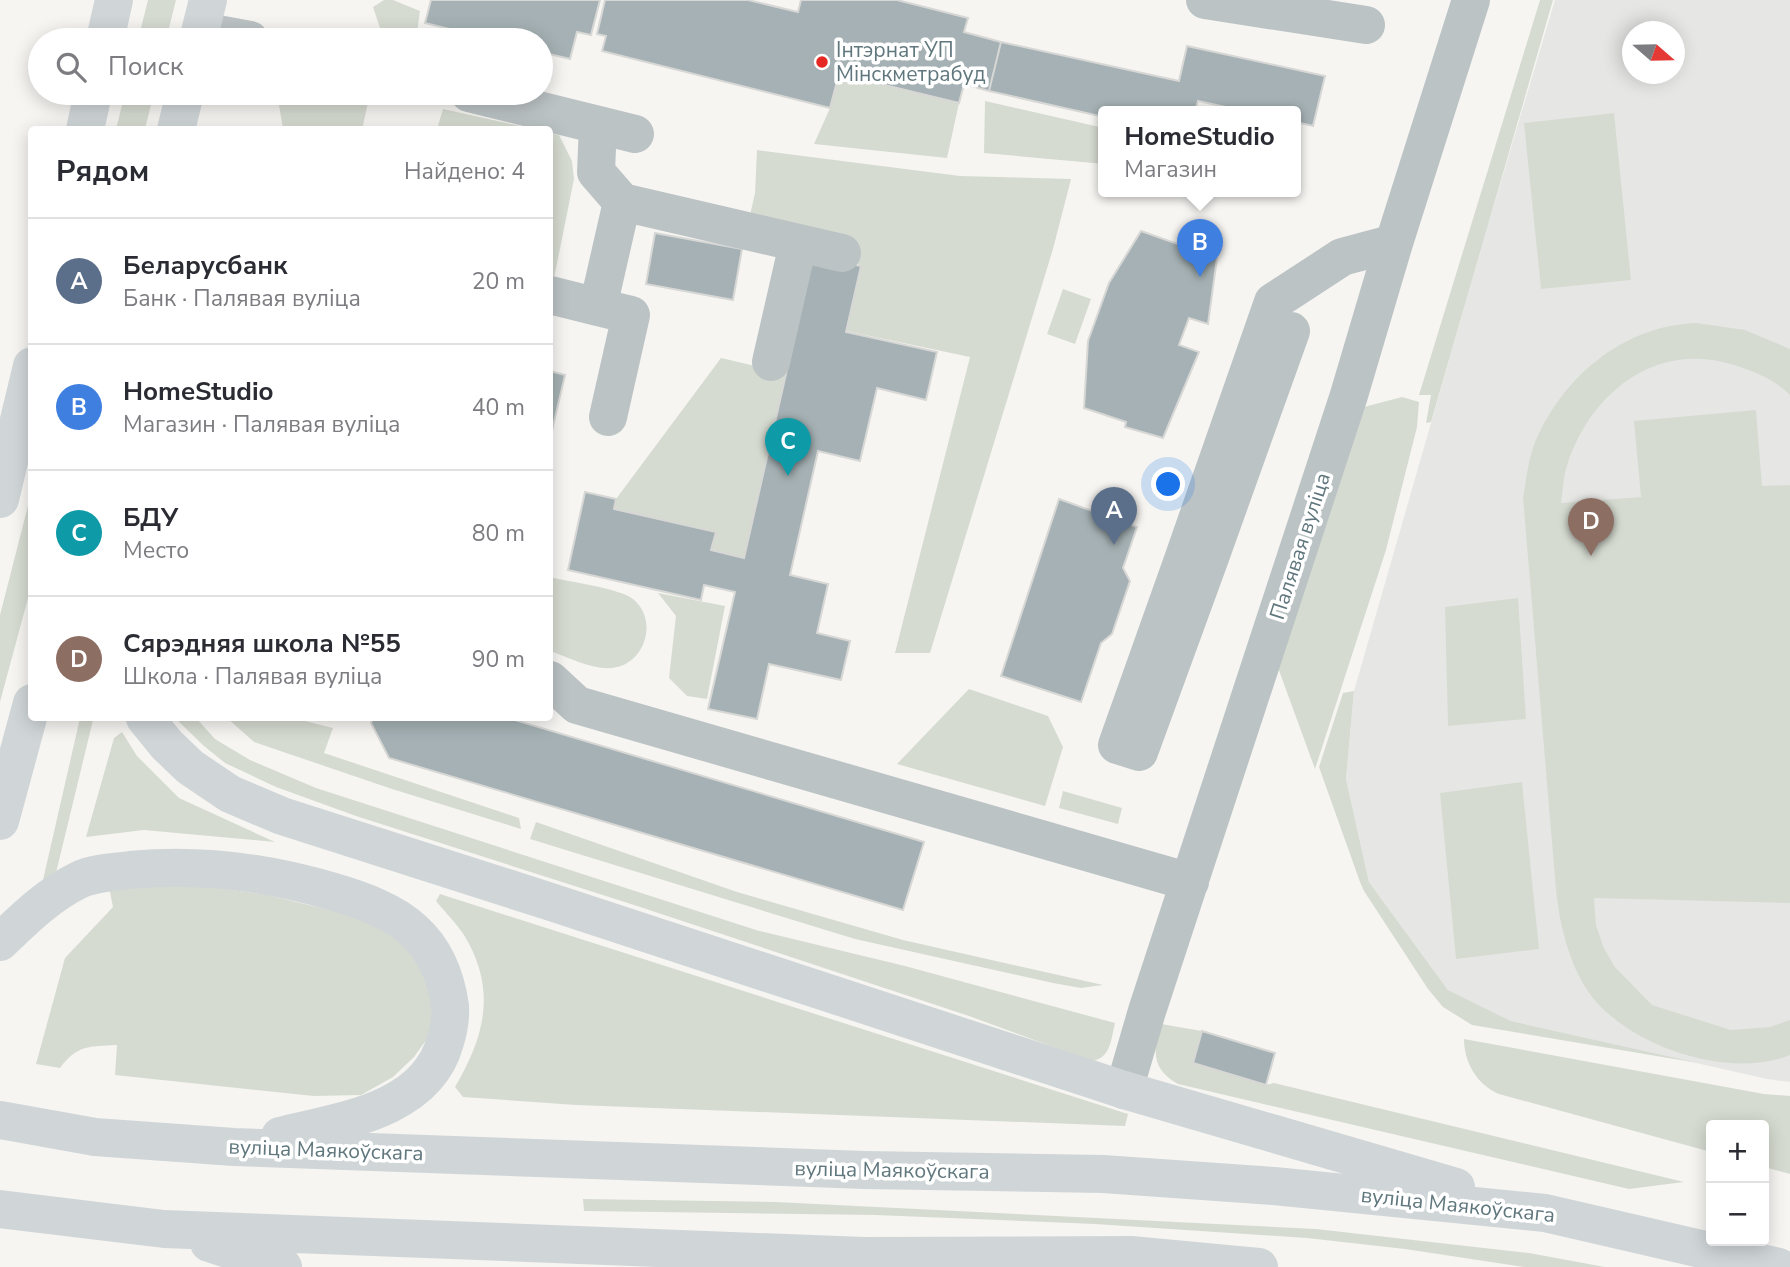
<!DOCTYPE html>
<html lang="ru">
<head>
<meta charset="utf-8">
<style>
	:root { --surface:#fff; --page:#f2f2f3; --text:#2b2b33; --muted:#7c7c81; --line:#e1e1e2; --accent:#e52823 }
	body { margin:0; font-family:"Nunito Sans",sans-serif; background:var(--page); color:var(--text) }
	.controls { position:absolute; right:21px; bottom:21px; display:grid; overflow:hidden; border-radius:7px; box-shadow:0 4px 18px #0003 }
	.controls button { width:63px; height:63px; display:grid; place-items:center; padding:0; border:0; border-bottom:2px solid var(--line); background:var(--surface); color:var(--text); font:35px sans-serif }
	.compass { position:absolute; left:1622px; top:21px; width:63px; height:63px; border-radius:50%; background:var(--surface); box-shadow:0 4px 18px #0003; rotate:110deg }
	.you { position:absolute; left:1169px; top:485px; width:24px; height:24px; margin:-18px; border:5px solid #fff; border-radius:50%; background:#1a73e8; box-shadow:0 0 0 10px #1a73e833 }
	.badge { display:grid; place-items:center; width:46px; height:46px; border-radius:50%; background:var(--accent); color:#fff; font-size:23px; font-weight:700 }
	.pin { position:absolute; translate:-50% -58px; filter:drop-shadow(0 2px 4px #0008) }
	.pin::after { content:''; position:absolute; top:37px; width:24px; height:21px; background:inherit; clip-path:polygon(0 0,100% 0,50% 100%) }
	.popup { position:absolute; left:1098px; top:106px; width:203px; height:91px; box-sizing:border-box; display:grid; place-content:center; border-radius:7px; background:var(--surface); filter:drop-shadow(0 2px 5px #0005); font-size:23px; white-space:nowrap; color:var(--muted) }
	.popup b { font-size:26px; color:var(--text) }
	.popup::after { content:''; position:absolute; left:50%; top:100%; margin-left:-14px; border:14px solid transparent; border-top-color:var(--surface) }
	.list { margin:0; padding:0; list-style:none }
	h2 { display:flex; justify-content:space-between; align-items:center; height:91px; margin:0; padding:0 28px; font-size:30px }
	h2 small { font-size:23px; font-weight:400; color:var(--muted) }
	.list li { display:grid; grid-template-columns:46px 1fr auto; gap:21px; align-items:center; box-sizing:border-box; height:126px; padding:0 28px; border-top:2px solid var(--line) }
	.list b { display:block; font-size:26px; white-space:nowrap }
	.list p { margin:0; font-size:23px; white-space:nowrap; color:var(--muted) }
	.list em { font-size:23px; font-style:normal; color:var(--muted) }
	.icon { flex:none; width:38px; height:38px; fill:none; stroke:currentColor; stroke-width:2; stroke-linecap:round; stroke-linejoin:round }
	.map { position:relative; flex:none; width:1790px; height:1267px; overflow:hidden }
	.search { position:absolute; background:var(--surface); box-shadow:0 4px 18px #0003; left:28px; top:28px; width:525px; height:77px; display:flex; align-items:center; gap:18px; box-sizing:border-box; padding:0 24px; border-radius:38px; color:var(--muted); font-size:26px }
	.panel { position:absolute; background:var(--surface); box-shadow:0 4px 18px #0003; left:28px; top:126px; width:525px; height:595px; border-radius:7px }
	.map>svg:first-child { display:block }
</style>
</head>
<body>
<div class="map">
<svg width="1790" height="1267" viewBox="0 0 1790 1267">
	<rect width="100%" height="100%" fill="#f6f5f2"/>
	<path fill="#e6e7e5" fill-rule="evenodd" d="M1555,0H1790V1082L1767,1079L1511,1021L1448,990L1369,882L1346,779L1354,691L1485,235ZM1632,32H1674V74H1632Z"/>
	<path fill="#d6dbd1" d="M148,0H176L166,40H138Z
		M384,0H393L420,11L417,33L413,40H384L373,7Z
		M1540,0H1553L1431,422L1426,423L1431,395H1419Z
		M839,74L959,103L947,158L814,144L830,108Z
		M125,93H154L145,129H116Z
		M277,93H370L362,130L283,129Z
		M985,101L1104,128V164L984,153Z
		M443,109L534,129H437Z
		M1614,113L1631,280L1541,289L1524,123Z
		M550,133L559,135L572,161L574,179L550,298Z
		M757,150L960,176L1071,179L1053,249L930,653H895L970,357L846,331L861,266L842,253L746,233L755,193Z
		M1063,289L1091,299L1075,344L1047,334Z
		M1697,323L1745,330L1790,349V395C1774,379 1755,372 1734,365C1656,340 1590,393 1567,466C1563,477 1563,491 1561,503L1641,497L1634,421L1756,410L1762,486L1790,485V903L1594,898L1596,925L1603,946L1614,966L1652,1005L1731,1030L1770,1027L1790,1020V1055C1731,1079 1640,1049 1598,1004C1571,974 1560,928 1556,890L1523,498C1526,481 1528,461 1534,445C1561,378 1623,325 1697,323Z
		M721,358L786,373L744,558L711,550L715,532L614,509L616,499Z
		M1402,397L1419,402L1417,427L1386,550L1315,769L1277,665L1360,408Z
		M31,494V587L0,702V615Z
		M550,577C569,582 619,588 633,599C659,620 645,665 612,668C592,670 568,657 550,651Z
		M658,593L725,606L707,699L687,696L669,678L676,616Z
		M1518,598L1526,719L1448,726L1445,607Z
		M969,689L1048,716L1063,747L1045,806L897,764Z
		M1354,691L1346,779L1369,882L1448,990L1511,1021L1698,1063L1472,1025L1443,1007L1428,989L1364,891L1360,882L1319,767L1343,693Z
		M80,718H92L93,720L56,873L43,880Z
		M175,718H196L215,739L250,760L316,788L756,930L905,966L1115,1023C1111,1039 1111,1059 1091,1061L969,1016L634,905L356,816L276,787L225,763L204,746Z
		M227,718H293L333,728L324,753L519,818L521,829L392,789L254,742Z
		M122,732L137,756L179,798L275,842L144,830L86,837L114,738Z
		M1522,782L1539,949L1456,959L1440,793Z
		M1063,791L1122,808L1118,824L1059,808Z
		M536,822L737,892L903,940L1103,985L1081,988L1053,983L855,939L530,839Z
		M159,880L268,895L370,920L415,954L433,1003L429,1036L414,1057L393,1077L361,1095L314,1096L115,1075L117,1045C89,1047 78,1044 60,1068L36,1064L65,958L113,907L109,887Z
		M440,894L1128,1114L1125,1126L576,1105L463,1097L455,1087C485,1036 497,989 464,935C456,923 445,912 436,901Z
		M1161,1024L1202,1031L1193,1063L1265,1085L1274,1083L1684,1182L1629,1189L1178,1084C1151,1068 1153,1052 1161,1024Z
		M1464,1039L1764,1094L1790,1096V1174L1764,1167V1125H1711V1152L1499,1094C1477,1085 1464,1062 1464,1039Z
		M583,1199L776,1202L1316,1229L1529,1253L1605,1267H1524L1405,1249L1307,1238L1095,1224L875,1215L584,1211Z"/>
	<path fill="#a5b1b4" stroke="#d7d7d5" stroke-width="2" d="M431,0H600L591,35L577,32L570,59L541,52V40H494L425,23Z
		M605,0H748L798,12L801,0H897L968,18L964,32L1001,42L989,91L964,84L959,103L839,74L830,108L602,51L606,36L597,34Z
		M1001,42L1179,81L1187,46L1325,76L1313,126L1296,122V111H1244L1198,101L1195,111H1104V117L989,91Z
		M1141,231L1217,258L1208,324L1189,318L1179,345L1199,352L1163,438L1125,427L1126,422L1084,408L1088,341L1109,283Z
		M655,233L742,249L733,300L646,284Z
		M813,256L861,266L846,332L937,352L926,400L877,388L860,461L818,451L790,575L828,584L817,633L850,641L841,680L769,664L757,719L708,709L735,592L704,585L701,600L568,570L585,492L616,499L614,509L716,532L711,550L744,558Z
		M550,371L565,375L551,435L550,434Z
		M1059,499L1137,527L1123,568L1130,581L1112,634L1101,643L1081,702L1001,676Z
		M373,718H508L924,842L903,910L389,758L371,723Z
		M1202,1031L1275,1053L1266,1085L1193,1063Z"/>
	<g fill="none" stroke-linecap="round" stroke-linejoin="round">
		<path stroke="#bcc3c5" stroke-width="38" d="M1205,0L1366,25
			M201,31L250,40
			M469,93L635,134
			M598,125L596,172L622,202L842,253
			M550,295L598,307
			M1291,331L1208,563L1185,554L1273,302L1342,257L1394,243
			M771,362L798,244
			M608,417L631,315L598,307L622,202
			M1185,554L1117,745L1139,752L1208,563
			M550,680L577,705L1190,882
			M1124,1090L1147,1011L1349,395L1394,243L1471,0"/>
		<path stroke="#d0d6d8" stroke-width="38" d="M105,40L114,0
			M198,40L208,0
			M85,130L93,93
			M176,130L185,93
			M0,499L32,366
			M145,718L167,745L190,767L230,794L282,816L551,902L1124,1090L1456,1187
			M0,821L32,703
			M0,942C24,919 48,895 79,880C93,873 114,872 130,870C200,863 267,872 334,892C361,900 393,911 414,931C435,950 446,978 450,1006C451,1019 449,1029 445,1042C426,1111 340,1121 280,1136
			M0,1120L95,1137L234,1147L865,1170L1103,1174L1274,1186L1545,1213L1779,1267
			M0,1209L164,1229L864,1256L1131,1255L1259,1267
			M209,1243L283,1267"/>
	</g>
	<circle fill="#e52823" stroke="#fff" stroke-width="2.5" cx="822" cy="62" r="7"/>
	<g text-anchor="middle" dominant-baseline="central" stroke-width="7" stroke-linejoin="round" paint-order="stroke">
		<g font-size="21" fill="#60777d" stroke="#fff" text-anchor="start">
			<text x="836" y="50">Інтэрнат УП<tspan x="836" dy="24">Мінскметрабуд</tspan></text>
		</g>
		<g font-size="21" fill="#60777d" stroke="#fff">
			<text transform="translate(1300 546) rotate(-72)">Палявая вуліца</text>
			<text transform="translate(326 1150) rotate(2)">вуліца Маякоўскага</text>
			<text transform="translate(892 1170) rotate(1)">вуліца Маякоўскага</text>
			<text transform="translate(1458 1205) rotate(6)">вуліца Маякоўскага</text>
		</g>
	</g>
</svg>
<div class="controls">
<button>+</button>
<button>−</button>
</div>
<svg class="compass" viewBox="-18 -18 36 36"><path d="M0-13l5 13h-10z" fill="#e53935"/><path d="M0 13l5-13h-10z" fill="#7c7c81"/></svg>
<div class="you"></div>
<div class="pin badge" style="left:1114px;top:545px;background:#5c6f8a">A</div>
<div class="pin badge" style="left:1200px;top:277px;background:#3f7fe0">B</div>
<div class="popup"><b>HomeStudio</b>Магазин</div>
<div class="pin badge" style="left:788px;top:476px;background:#0f9aa8">C</div>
<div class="pin badge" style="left:1591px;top:556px;background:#8d6e63">D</div>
<div class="search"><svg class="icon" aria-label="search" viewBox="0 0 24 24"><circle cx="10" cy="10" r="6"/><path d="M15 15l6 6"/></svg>Поиск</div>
<section class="panel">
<h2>Рядом<small>Найдено: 4</small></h2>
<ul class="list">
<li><span class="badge" style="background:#5c6f8a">A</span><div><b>Беларусбанк</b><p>Банк · Палявая вуліца</p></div><em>20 m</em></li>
<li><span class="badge" style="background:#3f7fe0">B</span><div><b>HomeStudio</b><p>Магазин · Палявая вуліца</p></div><em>40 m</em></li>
<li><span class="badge" style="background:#0f9aa8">C</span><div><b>БДУ</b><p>Место</p></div><em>80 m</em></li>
<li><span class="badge" style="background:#8d6e63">D</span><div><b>Сярэдняя школа №55</b><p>Школа · Палявая вуліца</p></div><em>90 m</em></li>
</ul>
</section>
</div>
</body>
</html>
